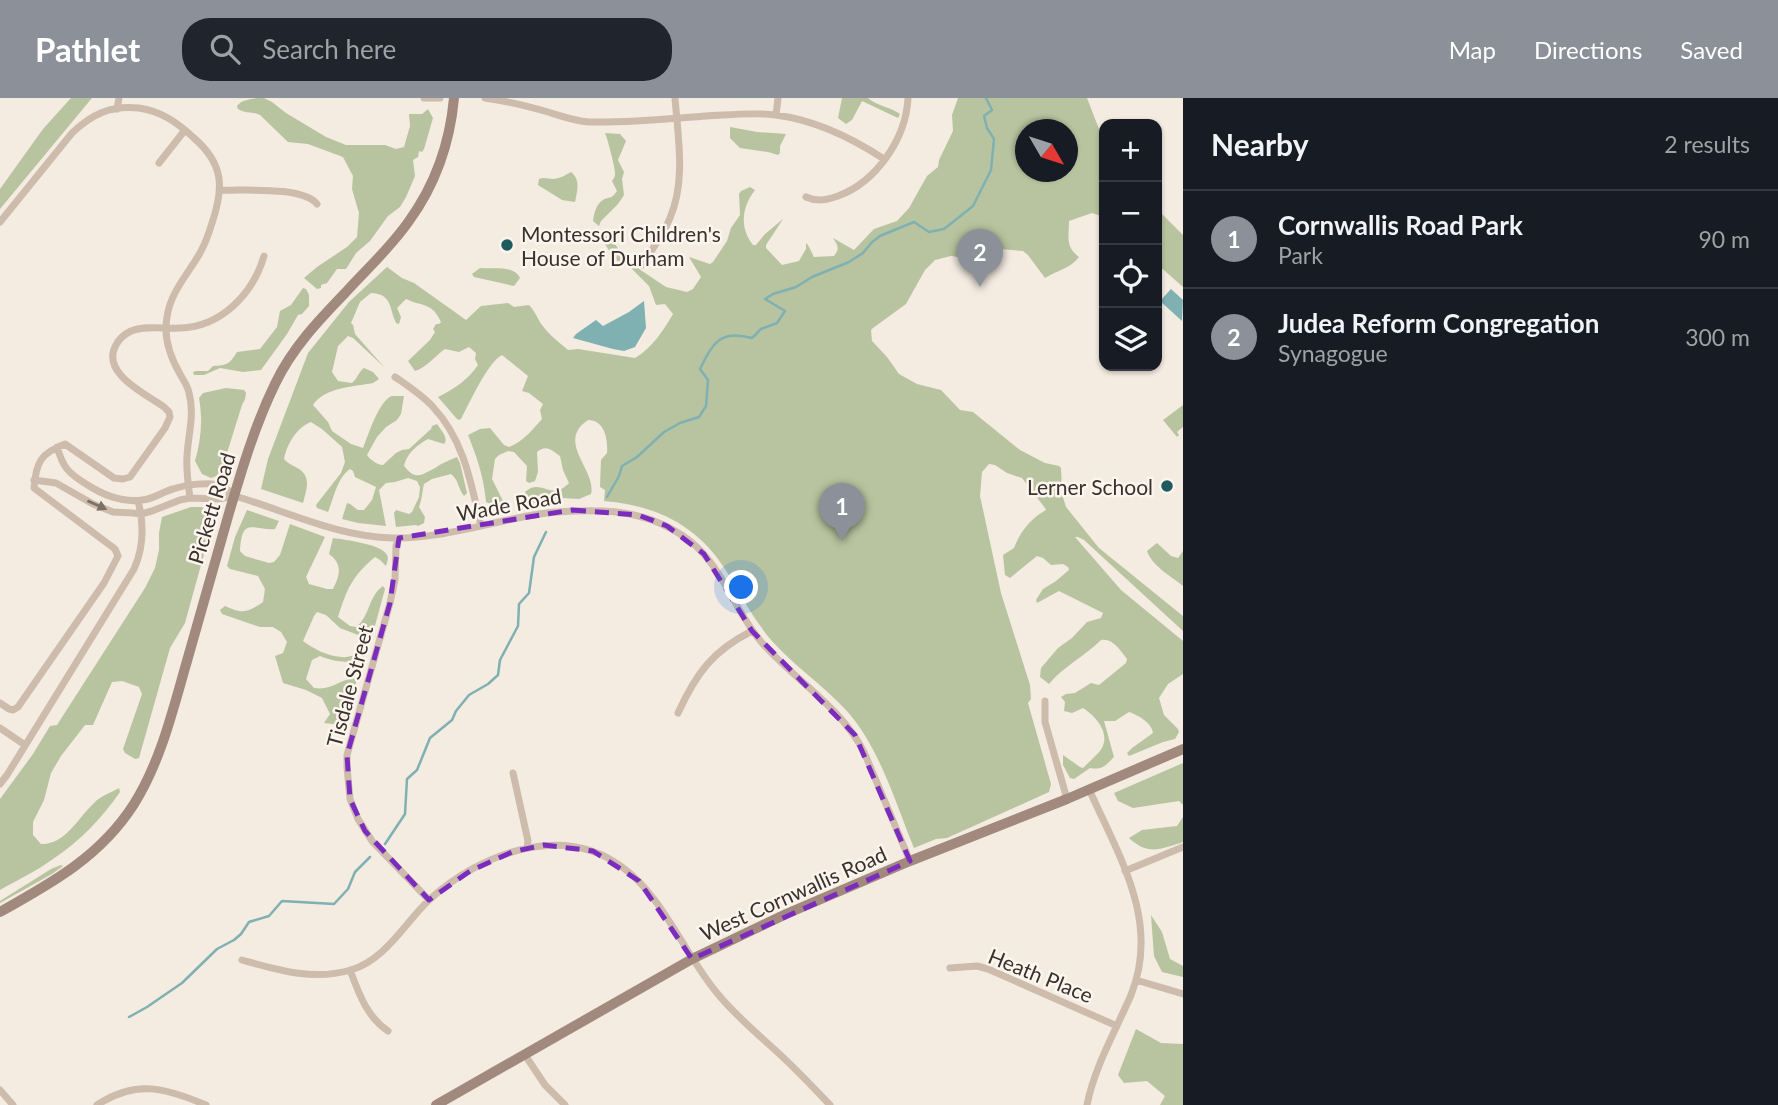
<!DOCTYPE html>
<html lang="en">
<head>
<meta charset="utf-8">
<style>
	:root { --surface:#171b24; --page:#20242c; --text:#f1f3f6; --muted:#9ea1a6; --line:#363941; --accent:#8c9099 }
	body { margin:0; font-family:Lato,sans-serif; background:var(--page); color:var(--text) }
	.controls { position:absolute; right:21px; top:21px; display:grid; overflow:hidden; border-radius:14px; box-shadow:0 2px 5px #0004 }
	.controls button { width:63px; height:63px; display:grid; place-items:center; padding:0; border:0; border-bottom:2px solid var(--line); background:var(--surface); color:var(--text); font:35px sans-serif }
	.compass { position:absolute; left:1015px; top:21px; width:63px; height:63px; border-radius:50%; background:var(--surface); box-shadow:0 2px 5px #0004; rotate:129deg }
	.you { position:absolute; left:742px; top:490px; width:24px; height:24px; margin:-18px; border:5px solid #fff; border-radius:50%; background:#1a73e8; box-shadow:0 0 0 10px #1a73e833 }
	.badge { display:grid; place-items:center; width:46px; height:46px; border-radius:50%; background:var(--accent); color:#fff; font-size:23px; font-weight:700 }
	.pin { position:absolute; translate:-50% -58px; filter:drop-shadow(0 2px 4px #0008) }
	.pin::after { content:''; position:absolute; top:37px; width:24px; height:21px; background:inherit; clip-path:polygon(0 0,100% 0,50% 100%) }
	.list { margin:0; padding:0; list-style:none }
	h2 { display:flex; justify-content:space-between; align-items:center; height:91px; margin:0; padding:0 28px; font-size:30px }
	h2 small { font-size:23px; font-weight:400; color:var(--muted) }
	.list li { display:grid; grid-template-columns:46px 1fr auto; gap:21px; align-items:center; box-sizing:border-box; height:98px; padding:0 28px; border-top:2px solid var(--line) }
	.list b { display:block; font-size:26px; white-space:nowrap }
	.list p { margin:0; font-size:23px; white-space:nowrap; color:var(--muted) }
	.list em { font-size:23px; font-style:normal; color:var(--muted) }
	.icon { flex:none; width:38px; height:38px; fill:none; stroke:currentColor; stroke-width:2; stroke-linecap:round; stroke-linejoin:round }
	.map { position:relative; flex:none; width:1183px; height:1007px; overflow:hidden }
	header { display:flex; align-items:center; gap:42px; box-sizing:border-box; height:98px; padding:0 35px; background:var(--accent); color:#fff }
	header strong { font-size:33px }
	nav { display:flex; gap:38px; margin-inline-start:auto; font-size:24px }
	.search { width:490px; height:63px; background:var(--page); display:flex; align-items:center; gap:18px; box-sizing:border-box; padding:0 24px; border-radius:28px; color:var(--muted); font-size:26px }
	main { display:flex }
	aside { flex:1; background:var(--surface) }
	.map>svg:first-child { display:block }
</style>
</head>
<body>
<header>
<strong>Pathlet</strong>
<div class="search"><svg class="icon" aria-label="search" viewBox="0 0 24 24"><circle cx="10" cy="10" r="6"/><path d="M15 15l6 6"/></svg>Search here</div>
<nav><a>Map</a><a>Directions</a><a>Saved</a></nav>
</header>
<main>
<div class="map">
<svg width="1183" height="1007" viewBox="0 0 1183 1007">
	<rect width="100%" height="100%" fill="#f4ebe1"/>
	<path fill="#b8c4a0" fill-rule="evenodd" d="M71,0H92L0,111V91L43,31Z
		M257,0H264L272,4L286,15L326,39L346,47H385L396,51L404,49L410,28L409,16H422L428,11L433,20L424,51L422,54L419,53L418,59L413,62L415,78L406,99L400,109L388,118L370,143L356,155L346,171H337L327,185L321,187V190L317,191L304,180L317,169L347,149L357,139L359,115L352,91L353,78L343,59L308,46L288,44L260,17C252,13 246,16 238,11L237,8C241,2 250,1 257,0Z
		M842,0H868C877,8 891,9 900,16L898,20L862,3L852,22L846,26L838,20Z
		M958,0H1087L1104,44V119L1092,115L1069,123C1069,139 1065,149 1079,159C1071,170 1056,173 1045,180L1028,157L1023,153L987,150L965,160L951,158L935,162L925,172L906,206L873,230L871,232L872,243L887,259L899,276L917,286L941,292L960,312L973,314L1020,352L1045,365L1059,368L1061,370L1062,396L1066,409L1099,450L1183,518V533L1084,442L1078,439H1075L1121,492L1183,543V576L1168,586L1159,600L1164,617L1178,631L1179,634L1175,641L1163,644L1129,658L1127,655L1132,650L1153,635C1152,625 1138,617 1129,614L1115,623H1104L1114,659C1105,668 1103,672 1090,670L1074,681L1070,680L1063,667V657L1080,669L1083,670C1089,664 1095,659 1100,653C1112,637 1097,619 1083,610L1072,615L1064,613L1065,604L1061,599L1066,596L1075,595L1091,585L1099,587L1126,565L1127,561C1120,552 1113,540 1101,542C1085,558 1064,568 1049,586L1040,579L1041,570L1058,550L1072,540L1087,524L1101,520L1103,515L1059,493L1037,505L1036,502L1043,491L1056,483L1069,472L1068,469L1063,466L1051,467L1043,460L1037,458L1010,480L1005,477L1003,457L1014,450C1020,434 1031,420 1046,412L1045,410L1022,380L1007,375L995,367L989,366L982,374L980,398L1001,495L1030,587L1031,601L1028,605L1051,686L1049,694L947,740L936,741L914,750C895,704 880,650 846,612C823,587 794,568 772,543C753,521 740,495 725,471C697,427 655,407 604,403L605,392L600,389L601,362L607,355C608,342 605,322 588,322C555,344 597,372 591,396L579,401L562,400L530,406L526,401L525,394C541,379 551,404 569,385L563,372L560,358C552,352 546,346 537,354L538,374L535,383L529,385L526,383L527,368L514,354L508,353L499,357L495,361L492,381L506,409H497L486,404C484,380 477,359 468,337L480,331L490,330L504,347L509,349C523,344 532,332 542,321L540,312L543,306L529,295L522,293L528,278L502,257C488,264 470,304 462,319L460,322L457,321L438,299C454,291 468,282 478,267L475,261L476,255L469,249L459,254L445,251C435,258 426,270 415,273L408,263L430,242L435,234L433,231L436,226H439L441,224C432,204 423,209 406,201L397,210L401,219L399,226L396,225C389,209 392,196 371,195L360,204L351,225L353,227L355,236L384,269L353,240L348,238L338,248L332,274L338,283L352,285C358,280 359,273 364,270L373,274L379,281L373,285C353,289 325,289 313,307L328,324L332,333L351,346L363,350C368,338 379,302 392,298C393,298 403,298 404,298L401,316L397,322L386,329L377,339L367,357C370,362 378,367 383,367L396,355L402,352L409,351L431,331L432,328L437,326C441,332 449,340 444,346L428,341C417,347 407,355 404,368C416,383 421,377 435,370C442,365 450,362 457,359L460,365L467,395L464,398C458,391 459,382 451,376L432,381L424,386C422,394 422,402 419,409L425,419L424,425L418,428L416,427L396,429L394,415L396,412L409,416L412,414L419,399L420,389L417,383L408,380L395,384L386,385L379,392L386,428L358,425L342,421L347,405L350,406L358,412H364L372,402L376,389L355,379L353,373L350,371C337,380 334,400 328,414L317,410L316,407L341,375L345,364L342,349L322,331L311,324C297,329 287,346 284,361C288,366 293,367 299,371C312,380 306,392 303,405L261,391L268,361L308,255L349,204L387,169L402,180L414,185L466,222L481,208L508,205L514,209L529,207C535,213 537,220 542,227C549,237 559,244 568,252L578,251L635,260C651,251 664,232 673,216L665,206L656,207L649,188L626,165L617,163L601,141L606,138L612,142L620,153L639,171L666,189L687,194L693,191L701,179L689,159L710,166L713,164L727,143L731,130L740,117L739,96L741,93L750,89L755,92C742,109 739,129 753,147H756L765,136L783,121L766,147V150L782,167L799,163L806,151V145L808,147L814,159L834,158C840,150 838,148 833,140L854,152L874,131L897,123L909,110L927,78L938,69L939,62L953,33L952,17ZM1026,32H1068V74H1026Z
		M730,29L757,34L786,36L780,48V55L778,57L768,54L740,50L730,40Z
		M605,35L620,36L626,43L618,62L624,74L622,81L624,97L618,106L601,123L599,128L593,123C594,116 596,106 603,102C610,98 611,102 617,93L612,83C613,81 615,79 615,77C616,72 607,39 605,35Z
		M571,74C581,82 577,93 575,104L562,102L538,87L539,81C545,79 547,81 553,81C559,81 566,77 571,74Z
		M1157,111L1183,137V189L1157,166Z
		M480,170C493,171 514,167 520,180L514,188L474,179L472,176Z
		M303,190L306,191L309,197V208L302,216L298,217L287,236L261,272L243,274L220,270L204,277H194L193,274L196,273H208L213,268C227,267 229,267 237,254L260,251L277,229L280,213L291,207Z
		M226,290L244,292L246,295L245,301L242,307L221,374L220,377L211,380L202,376L195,363C201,342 203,322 199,300L203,295Z
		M1183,307V329L1177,334L1179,337L1177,339L1163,322Z
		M191,409H202L206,413L209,423L207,445L185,525L170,550L139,660L135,661L125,655L123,651L142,596L139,589L122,583L112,584L93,627H85L61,658L51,675L44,702L33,724V737L41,746C65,747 78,720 94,705C100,698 111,695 119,690L120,694C102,720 79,744 53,761C37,773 17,782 0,792V701L33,656L50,628L57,627L145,490L155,470L159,452V435L162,419Z
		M247,412L279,423L275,431C253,433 242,417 240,453L245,458L269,465L274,464L280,457L290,426L325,439L306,479L309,486L327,491H333C340,477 343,466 329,456L333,440C345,442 382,446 387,457C389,461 387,464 386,468L380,462L375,459C352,478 347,491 338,519L350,528L356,529C370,519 368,498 383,488L385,491L371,542L340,530L326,517L317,514L314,518L303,543C314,551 327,558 341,559C350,560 356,555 364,557L365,561C348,565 337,565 320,558L312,562L306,581L314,590C333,593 340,580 357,580L348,622L342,627L324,625L330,616L322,600L306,592L283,585L275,558L283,555L287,544L281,534L273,529H260L222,516L220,512L225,508C243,516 247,515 263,504L265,491L258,478L230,471L227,468L235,439Z
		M1157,445L1171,458L1178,460L1183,453V488C1171,478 1152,468 1147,453Z
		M1183,665V707L1179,703L1133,710L1118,703L1114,695Z
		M1183,719V744C1161,751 1148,758 1129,740L1142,732L1177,728Z
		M61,767L63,768L52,776L0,805V803L51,771Z
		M1151,817L1162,834L1170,861L1183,868V879L1162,874L1154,858Z
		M1136,931L1161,945L1183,946V1007H1160L1165,998L1147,983L1124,985L1118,977Z"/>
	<path fill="#7fb0b2" d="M1171,191L1183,202L1182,223L1160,203Z
		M644,203L646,230L635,249L624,253L613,251L573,240L576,236L596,222L603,228L629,214Z"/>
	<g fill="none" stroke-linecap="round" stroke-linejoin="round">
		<path stroke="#7fb0b2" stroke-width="2.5" d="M607,399L619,378L622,368L637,359L664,334L680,325L699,319L706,308L708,282L700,271C713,245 720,231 752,240L761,231L777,225L785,213L765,201L773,196L796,189L812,179L849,164L863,155L872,144L880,138L914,124L929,134L944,131L973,108L991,72L994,41L987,30L984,18L992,12L986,0
			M385,746L405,716L407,681L417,672L430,640L452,622L456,613L469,597L488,586L498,577L500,562L518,528L519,506L529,495L534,459L546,434
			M129,919L147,909L182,885L217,851L234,842L241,836L249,824L269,818L282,803L334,806L348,791L355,774L370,759"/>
		<path stroke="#cdbbac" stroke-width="7" d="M424,0H440
			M485,0C507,3 527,8 548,14C561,18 575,23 589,24C628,25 667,21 706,18C729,17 753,14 776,17C814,22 852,40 884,61
			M117,11L119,0
			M776,17L778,0
			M159,65L185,32
			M221,92C244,93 302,88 317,106
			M806,99C817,104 827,102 838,98C876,84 906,41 908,0
			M0,124L72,35C92,16 111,7 139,10C161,13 178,25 194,40C224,66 224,90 212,125C209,135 205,146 200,155C185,181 166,198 166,231C166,248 172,262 180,276C183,282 188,288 189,295C195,316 188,337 187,358C186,372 188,386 190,400
			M642,167C652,152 663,137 670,120C686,83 678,39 675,0
			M395,279C408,288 422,297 433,309C464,342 471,385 481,428
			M57,349C63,369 68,375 86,386C103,397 121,405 142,402C154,401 162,394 173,391C184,387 211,383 222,388C226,390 231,395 235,398C286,413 338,439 393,440C433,441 473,429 513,421C542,414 571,412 602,413C635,414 664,423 690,443C724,470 735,515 763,546C796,583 841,609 864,654L910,763
			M34,382L56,385L93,406L113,414L133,415L141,416L152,413L180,402L190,400L218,401L235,398
			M399,440L396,448L395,482L390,505L347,657V669L350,701L358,721L372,743L429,802
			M1045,603V624L1067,701
			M0,605L9,611L13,612L18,609L104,485L118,458L115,451L34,390C36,364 41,355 65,346L114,380L123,381L130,379L165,330L170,319L169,314L164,309C146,296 100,275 116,247C119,241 125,236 131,233C145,227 165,231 180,230C221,229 253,196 264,158
			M678,615C696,576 712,553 752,533
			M0,630L25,647
			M513,675L528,743L527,750
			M0,686L7,677L134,471C144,449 144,426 138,403
			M1125,773L1183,749
			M242,862C278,872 313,883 351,872C386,861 404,826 429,802C479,756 562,724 622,769C662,797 685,857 717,895C734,916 754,933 774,951C794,969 812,988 830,1007
			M950,870L977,868L988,871L1117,928
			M350,872C359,896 367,919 388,933
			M1136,882L1183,896
			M525,957L545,987L565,1007
			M0,992L13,1007
			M97,1007C136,981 166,990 206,1007
			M1087,1007C1094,970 1116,932 1131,897C1161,823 1118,757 1089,691"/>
		<path stroke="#a18a7d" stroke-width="10" d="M0,814C52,785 101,758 134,706C161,663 173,611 187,563C201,513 215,464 229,415C242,371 255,327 275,286C292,250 319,222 346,194C367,171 391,149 409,123C435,87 450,44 454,0
			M436,1007L692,861L786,816L910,763L1067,701L1183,651"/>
	</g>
	<defs><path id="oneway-solid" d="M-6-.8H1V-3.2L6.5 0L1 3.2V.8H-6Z" transform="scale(1.75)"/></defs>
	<use fill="#7d6f65" href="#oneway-solid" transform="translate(97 407) rotate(24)"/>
	<path fill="none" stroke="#7b2cbf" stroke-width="5" stroke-dasharray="14 9" stroke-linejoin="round" d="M572,412L638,417L667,428L704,456L752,533L855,637L910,763L692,861L639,783L593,753L544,747L512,754L470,773L429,802L365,733L350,701L347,657L390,505L399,440Z"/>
	<g fill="#1f5a5e" stroke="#fbf5ee" stroke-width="2.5">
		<circle cx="507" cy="147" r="7"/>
		<circle cx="1167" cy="388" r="7"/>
	</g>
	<g text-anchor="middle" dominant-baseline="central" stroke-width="5" stroke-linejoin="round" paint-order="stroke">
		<g font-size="21" fill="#3b302b" stroke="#fbf5ee" text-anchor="start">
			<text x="521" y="135">Montessori Children's<tspan x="521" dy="24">House of Durham</tspan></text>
			<text x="1153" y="388" text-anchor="end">Lerner School</text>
		</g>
		<g font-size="21" fill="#3b302b" stroke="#fbf5ee">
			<text transform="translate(509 406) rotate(-10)">Wade Road</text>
			<text transform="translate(211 410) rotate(-73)">Pickett Road</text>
			<text transform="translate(349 588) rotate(-75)">Tisdale Street</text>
			<text transform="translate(793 795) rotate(-24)">West Cornwallis Road</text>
			<text transform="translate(1041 877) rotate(22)">Heath Place</text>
		</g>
	</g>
</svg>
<div class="controls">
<button>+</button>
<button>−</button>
<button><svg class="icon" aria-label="locate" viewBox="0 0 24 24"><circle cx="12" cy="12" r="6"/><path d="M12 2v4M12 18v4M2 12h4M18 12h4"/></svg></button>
<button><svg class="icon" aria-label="layers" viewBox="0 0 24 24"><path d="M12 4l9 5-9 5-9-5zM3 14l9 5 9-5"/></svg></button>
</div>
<svg class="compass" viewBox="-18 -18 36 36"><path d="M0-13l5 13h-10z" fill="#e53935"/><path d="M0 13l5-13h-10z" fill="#9ea1a6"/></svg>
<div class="you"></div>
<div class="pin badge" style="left:842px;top:443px">1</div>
<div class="pin badge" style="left:980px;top:189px">2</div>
</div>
<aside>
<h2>Nearby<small>2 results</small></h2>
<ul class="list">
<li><span class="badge">1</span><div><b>Cornwallis Road Park</b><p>Park</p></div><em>90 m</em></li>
<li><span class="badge">2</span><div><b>Judea Reform Congregation</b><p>Synagogue</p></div><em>300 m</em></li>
</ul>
</aside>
</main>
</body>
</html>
